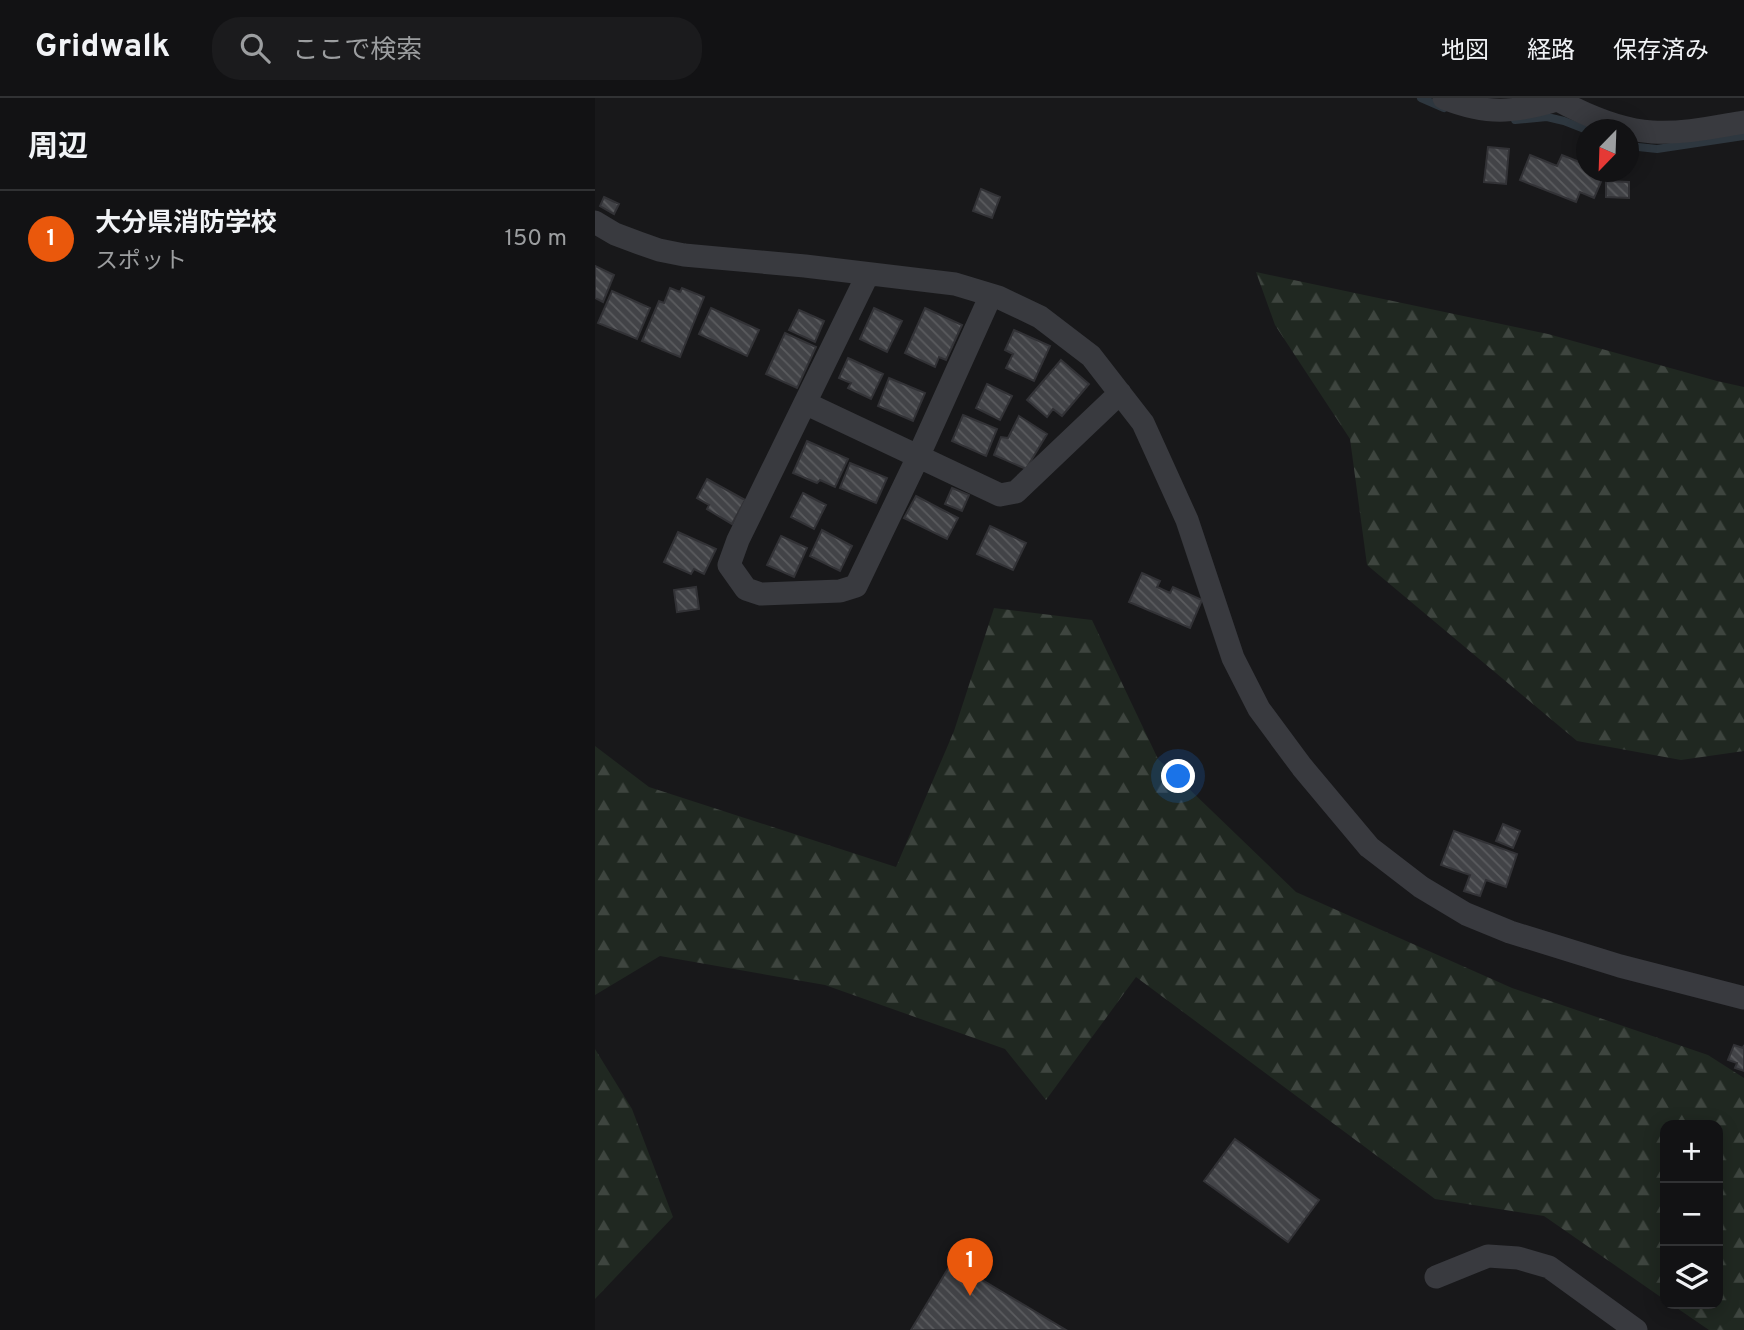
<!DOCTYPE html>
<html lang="ja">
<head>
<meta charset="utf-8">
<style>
	:root { --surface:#121214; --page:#1b1b1d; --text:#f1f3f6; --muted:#9c9ea0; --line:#313234; --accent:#ea580c }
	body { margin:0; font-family:Overpass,"Noto Sans JP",sans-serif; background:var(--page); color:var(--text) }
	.controls { position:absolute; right:21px; bottom:21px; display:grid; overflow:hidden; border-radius:14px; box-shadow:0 4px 18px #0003 }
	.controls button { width:63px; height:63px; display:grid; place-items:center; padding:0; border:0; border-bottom:2px solid var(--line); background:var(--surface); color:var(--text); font:35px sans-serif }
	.compass { position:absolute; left:981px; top:21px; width:63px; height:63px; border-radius:50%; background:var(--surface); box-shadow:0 4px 18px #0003; rotate:203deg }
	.you { position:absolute; left:584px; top:679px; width:24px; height:24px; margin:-18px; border:5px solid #fff; border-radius:50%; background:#1a73e8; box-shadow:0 0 0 10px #1a73e833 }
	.badge { display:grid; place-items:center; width:46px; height:46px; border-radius:50%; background:var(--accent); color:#fff; font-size:23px; font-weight:700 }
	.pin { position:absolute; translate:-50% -58px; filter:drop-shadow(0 2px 4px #0008) }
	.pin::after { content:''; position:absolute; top:37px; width:24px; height:21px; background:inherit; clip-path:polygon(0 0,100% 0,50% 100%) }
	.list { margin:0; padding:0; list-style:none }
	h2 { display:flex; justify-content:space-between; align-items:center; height:91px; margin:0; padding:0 28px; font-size:30px }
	h2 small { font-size:23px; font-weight:400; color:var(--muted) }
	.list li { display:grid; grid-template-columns:46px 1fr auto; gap:21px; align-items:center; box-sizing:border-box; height:98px; padding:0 28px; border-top:2px solid var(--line) }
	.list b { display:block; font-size:26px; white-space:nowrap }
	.list p { margin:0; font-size:23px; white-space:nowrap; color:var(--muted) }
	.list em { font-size:23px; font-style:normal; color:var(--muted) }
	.icon { flex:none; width:38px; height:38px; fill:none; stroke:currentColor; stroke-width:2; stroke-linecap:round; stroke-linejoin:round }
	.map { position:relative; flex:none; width:1149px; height:1232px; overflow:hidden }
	header { display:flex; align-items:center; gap:42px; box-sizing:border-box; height:98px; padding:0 35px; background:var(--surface); border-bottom:2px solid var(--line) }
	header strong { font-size:33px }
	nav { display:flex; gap:38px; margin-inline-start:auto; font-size:24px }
	.search { width:490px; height:63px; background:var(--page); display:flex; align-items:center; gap:18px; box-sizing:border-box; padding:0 24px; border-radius:28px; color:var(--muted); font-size:26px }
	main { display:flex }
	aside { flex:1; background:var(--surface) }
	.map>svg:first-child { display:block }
</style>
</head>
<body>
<header>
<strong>Gridwalk</strong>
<div class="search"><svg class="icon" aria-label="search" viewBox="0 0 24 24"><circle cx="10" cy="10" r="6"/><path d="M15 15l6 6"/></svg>ここで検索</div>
<nav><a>地図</a><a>経路</a><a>保存済み</a></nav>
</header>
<main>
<aside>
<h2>周辺<small></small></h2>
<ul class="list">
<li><span class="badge">1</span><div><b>大分県消防学校</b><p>スポット</p></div><em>150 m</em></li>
</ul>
</aside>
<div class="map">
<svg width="1149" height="1232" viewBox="0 0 1149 1232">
	<defs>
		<pattern id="forest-firs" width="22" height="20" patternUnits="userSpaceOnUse" patternTransform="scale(1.75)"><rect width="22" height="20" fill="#202821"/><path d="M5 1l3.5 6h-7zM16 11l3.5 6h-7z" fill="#3e453f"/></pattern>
		<pattern id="building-back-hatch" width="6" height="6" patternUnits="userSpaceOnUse" patternTransform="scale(1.75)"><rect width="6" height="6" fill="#424347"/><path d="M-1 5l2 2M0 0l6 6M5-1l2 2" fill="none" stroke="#5b5c5f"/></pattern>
	</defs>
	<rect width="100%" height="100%" fill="#18181a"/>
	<path fill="url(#forest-firs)" d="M661,174L953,236L1122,283L1149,289V653L1086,662L982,643L772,467L755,341L680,227Z
		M399,510L497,522L563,661L701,794L917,890L1113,957L1149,980V1232H1114L1076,1206H1123V1027H1070V1202L949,1118L840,1101L541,879L451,1002L410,951L230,887L65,858L0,897V648L54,689L301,769L359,633Z
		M0,951L37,1011L78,1119L0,1201Z"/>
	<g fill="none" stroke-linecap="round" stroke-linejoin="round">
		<path stroke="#2e373f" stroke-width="8" d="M826,0L849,10
			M920,22L952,19L969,23L992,32
			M1034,48L1062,51L1149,38"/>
	</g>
	<path fill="url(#building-back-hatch)" stroke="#323236" stroke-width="2" d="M893,49L914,51L911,86L889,84Z
		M935,57L962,68L967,57L992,67V74L1008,79L999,100L985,94L981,104L925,82Z
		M1011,83L1034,84V100L1011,99Z
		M386,91L405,99L397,120L378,113Z
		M9,99L24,106L19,116L5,108Z
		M0,168L19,177L8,204L0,200Z
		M75,190L85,194L87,190L109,199L85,259L47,243L64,203L69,205Z
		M17,193L55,210L42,241L3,225Z
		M116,210L164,232L152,258L104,236Z
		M279,210L307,223L292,254L265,241Z
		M330,210L367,227L351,262L344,259L340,269L310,255Z
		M204,212L229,223L220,244L194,232Z
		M419,232L455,248L439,283L411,270L418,256L410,252Z
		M190,235L221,249L202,290L171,276Z
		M253,260L288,276L276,301L253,290L256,285L244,280Z
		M466,262L494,286L467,318L458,311L452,319L432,302Z
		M294,280L330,295L318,323L283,308Z
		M392,286L417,298L405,322L381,310Z
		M368,317L402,331L391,358L357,343Z
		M424,318L452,336L431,371L399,357L406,339L413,340Z
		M212,343L253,361L240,389L225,382L222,385L198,375Z
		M255,365L292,380L281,405L245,390Z
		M112,381L150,402L137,426L112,411L114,407L102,400Z
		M357,390L374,397L367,413L350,406Z
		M208,395L231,407L219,431L196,419Z
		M321,398L363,420L352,441L309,420Z
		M395,428L431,445L418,472L382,456Z
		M227,432L257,448L245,473L215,458Z
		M83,434L121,451L109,476L99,471L96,476L69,464Z
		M186,438L212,450L199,479L172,467Z
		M547,475L565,483L562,489L575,495L578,489L607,502L595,530L534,504Z
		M101,489L104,511L82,514L79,492Z
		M908,726L925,733L918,750L901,743Z
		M859,733L922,756L911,789L891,782L885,798L869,793L875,777L846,767Z
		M1139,947L1148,950L1149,947V973L1140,970L1142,965L1133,962Z
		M640,1041L724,1102L693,1144L609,1083Z
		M357,1164L471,1232H316Z"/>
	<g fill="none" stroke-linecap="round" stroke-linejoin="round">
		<path stroke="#393a3f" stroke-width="23" d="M849,0C892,17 918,15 962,2
			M959,0C988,16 1024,32 1057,34C1088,36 1119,29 1149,24
			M0,124L20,136L44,145L64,152L89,157L210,168L360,186L403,199L445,219L496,258L548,325L592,422L638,560L664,611L707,669L774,749L826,789L871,816L915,834L1025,868L1149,900
			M273,176L143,442L134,467L151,491L166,496L245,493L261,488L323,359L396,197
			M210,305L405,397L421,394L525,295
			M841,1179L893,1158L923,1160L954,1169L1041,1232"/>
	</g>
</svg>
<div class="controls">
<button>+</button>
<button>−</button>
<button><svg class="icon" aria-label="layers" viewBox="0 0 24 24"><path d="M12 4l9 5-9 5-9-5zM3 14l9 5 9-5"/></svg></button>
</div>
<svg class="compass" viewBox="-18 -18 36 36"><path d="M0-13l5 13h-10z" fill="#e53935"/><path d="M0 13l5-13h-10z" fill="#9c9ea0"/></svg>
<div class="you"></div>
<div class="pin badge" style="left:375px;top:1198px">1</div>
</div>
</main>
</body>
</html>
